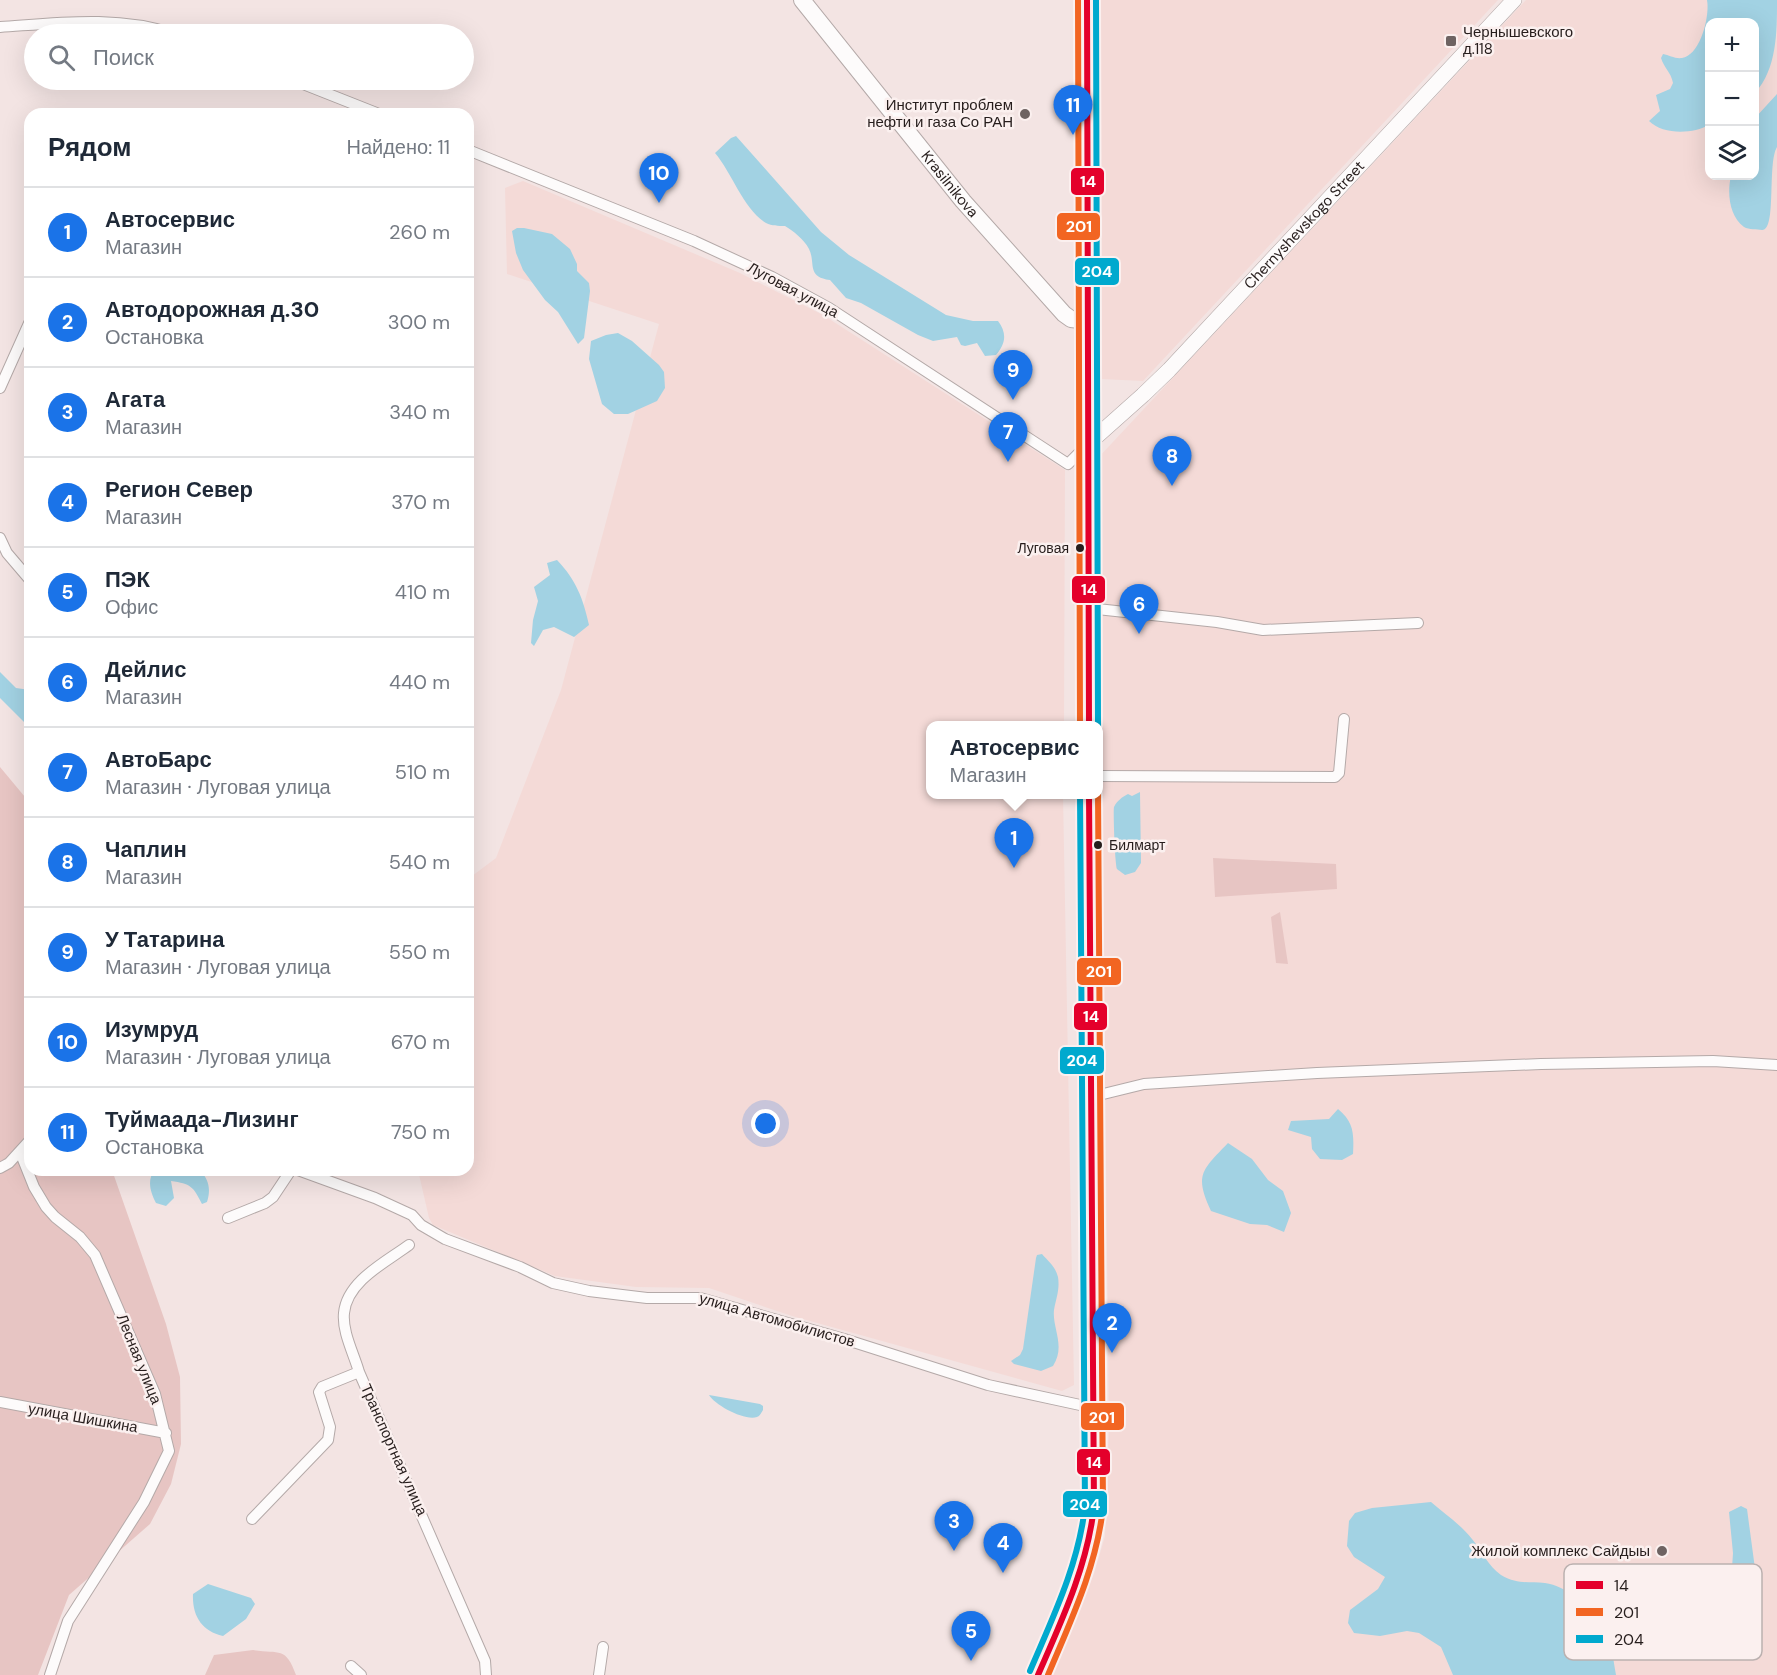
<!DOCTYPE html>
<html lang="ru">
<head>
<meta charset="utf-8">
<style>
	:root { --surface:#fff; --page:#f6f6f7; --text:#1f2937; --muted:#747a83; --line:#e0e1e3; --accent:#1a73e8 }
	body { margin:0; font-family:"DM Sans",sans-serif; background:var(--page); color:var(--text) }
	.controls { position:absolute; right:18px; top:18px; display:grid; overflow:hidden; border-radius:12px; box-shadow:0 6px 24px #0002 }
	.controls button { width:54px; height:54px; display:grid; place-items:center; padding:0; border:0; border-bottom:2px solid var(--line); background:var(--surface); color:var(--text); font:30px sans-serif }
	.you { position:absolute; left:766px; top:1124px; width:21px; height:21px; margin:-15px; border:4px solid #fff; border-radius:50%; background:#1a73e8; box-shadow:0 0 0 9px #1a73e833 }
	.badge { display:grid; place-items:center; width:39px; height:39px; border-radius:50%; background:var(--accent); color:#fff; font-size:20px; font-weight:700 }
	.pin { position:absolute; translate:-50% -50px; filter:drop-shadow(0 2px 3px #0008) }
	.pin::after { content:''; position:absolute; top:32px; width:21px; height:18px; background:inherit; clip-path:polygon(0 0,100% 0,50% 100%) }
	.popup { position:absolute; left:926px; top:721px; width:177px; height:78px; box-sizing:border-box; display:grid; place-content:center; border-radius:12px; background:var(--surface); filter:drop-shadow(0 2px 4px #0005); font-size:20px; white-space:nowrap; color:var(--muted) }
	.popup b { font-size:22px; color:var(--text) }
	.popup::after { content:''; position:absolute; left:50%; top:100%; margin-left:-12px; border:12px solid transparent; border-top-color:var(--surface) }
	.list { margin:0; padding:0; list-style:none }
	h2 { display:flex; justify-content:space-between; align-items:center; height:78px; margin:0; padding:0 24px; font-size:26px }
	h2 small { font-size:20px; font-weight:400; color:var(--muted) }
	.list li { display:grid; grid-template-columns:39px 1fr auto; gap:18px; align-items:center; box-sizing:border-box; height:90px; padding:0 24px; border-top:2px solid var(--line) }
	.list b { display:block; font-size:22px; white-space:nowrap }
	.list p { margin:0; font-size:20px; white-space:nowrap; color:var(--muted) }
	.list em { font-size:20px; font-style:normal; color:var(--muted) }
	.icon { flex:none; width:33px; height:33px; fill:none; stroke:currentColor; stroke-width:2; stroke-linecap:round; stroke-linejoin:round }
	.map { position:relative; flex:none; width:1777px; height:1675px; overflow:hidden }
	.search { position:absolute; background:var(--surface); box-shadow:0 6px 24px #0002; left:24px; top:24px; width:450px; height:66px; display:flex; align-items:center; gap:15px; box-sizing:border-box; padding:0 21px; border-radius:33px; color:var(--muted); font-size:22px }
	.panel { position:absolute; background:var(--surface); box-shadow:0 6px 24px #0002; left:24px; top:108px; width:450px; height:1068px; border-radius:18px }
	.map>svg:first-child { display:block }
</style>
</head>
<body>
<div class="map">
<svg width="1777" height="1675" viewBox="0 0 1777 1675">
	<rect width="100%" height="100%" fill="#f3e4e3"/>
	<path fill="#f4dad7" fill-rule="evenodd" d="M1097,0H1498L1143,381L1101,379Z
		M1526,0H1777V1675H1049L1094,1574L1105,1536L1109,1428L1098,458ZM1710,22H1754V176H1710Z
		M523,181L740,273L823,315L1065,470L1064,725L930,726V794L1063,795L1074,1385L1062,1391L792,1316L709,1288L636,1287L555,1276L433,1225L429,1218L418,1170H468V879L496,858L561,690L659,324L507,274L505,188Z"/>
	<path fill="#e7c5c3" d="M0,767L30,803V1170H112L166,1324L180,1377L181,1444L171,1484L150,1524L69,1595L38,1675H0Z
		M1213,858L1336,864L1337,889L1215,897Z
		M1280,912L1288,964L1276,963L1271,917Z
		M253,1650C279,1654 286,1646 296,1675H205L214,1655Z"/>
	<path fill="#a2d2e3" d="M1707,0H1777C1777,32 1777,69 1755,93L1754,22H1710L1709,125C1693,134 1663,135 1649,121L1660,111L1656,95L1670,89L1673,83C1671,72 1664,68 1661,58L1663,54C1669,55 1675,59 1682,58C1701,55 1710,15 1707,0Z
		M1777,94V147C1767,163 1777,231 1762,230C1757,229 1749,230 1744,227C1729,216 1727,192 1731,176H1754L1755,118Z
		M736,136L821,232L849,255L946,315L973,321H998C1007,333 1006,343 996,355L985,356L977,343L965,346L961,345L957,337L933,341L918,335L861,303L846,298L830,280C806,277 816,263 809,249C804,239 793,231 785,226C778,226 772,226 766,223C744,210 732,173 715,153L731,138Z
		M517,228H524L552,234L570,249L577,264V271L589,283L590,291L584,338L578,344L558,312L545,300L523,270L516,253L512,231Z
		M618,333L632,341L659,365L664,372L665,388L657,401L628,414H614L602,404L589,359L591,341L606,335Z
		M557,560C576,580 583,598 589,625L574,637L554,627L543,630L534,646L531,643L533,620L538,601L534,587L550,575L547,563Z
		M0,672L16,688L30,690V728L0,698Z
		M1140,792L1141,863L1135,872L1125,875C1124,874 1118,870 1117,869C1115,865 1113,811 1114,807C1117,801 1122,797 1128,794L1132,796Z
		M1338,1109C1354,1122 1354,1134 1353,1154L1342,1160L1320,1159L1312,1149L1311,1137L1288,1130L1291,1121L1329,1119Z
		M1228,1143L1252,1159L1268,1180L1283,1191L1291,1213L1284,1232L1267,1225L1250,1224L1211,1211C1194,1175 1202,1170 1228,1143Z
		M155,1170H200C209,1180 211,1189 207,1202L202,1204C193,1186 191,1184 171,1181L174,1198L166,1206L156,1203C151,1193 146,1180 155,1170Z
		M1042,1254C1049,1262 1055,1266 1058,1277C1060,1290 1056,1298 1054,1310C1052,1328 1066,1346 1053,1366L1041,1371L1014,1364L1011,1361L1020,1355L1023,1349L1036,1258L1037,1255Z
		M709,1395L760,1404L763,1406V1410C761,1413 760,1416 757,1417C744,1421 715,1405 709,1395Z
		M1431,1502C1445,1514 1461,1525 1472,1539C1482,1551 1488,1566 1501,1575C1518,1585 1528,1581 1545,1583C1566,1586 1589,1605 1601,1622C1611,1637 1613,1658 1616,1675H1453L1441,1647L1419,1633L1407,1631L1380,1636L1354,1633L1348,1623L1350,1610L1378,1589L1385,1577L1354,1557L1347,1546L1349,1521L1355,1513L1372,1508Z
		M1741,1506L1747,1509L1758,1591L1754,1597L1742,1603L1731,1583L1733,1553L1729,1512Z
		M208,1584L251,1598L255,1604L246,1619L223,1636C202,1631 192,1616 193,1594Z"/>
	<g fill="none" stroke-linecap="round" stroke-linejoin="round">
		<defs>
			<path id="street" d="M0,27C58,23 118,15 174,34
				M293,80L379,114
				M468,150L694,241L772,277L829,308L1068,464L1088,444
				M0,388L30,321
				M0,538L7,553L30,580
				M1088,608L1217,622L1263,630L1418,623
				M1098,776L1335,777L1339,773L1344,719
				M1091,1097L1144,1084L1317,1073L1541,1064L1713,1061L1777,1065
				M20,1152L34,1187L46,1207L55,1217L80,1237L95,1255L155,1394L169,1451L144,1502L68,1621L50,1675
				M0,1168L9,1163L30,1140
				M298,1170L375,1198L412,1215L421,1225L445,1239L520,1267L553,1283L589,1291L647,1298H700L844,1339L988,1385L1094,1408
				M228,1218L265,1203L273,1197L291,1170
				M409,1245C386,1262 347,1281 344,1313C342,1332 354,1354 359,1372L485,1661L486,1675
				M0,1402L166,1433
				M252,1519L328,1440L330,1427L319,1392L322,1387L359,1372
				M351,1666L361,1675
				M599,1675L603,1647"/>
			<g id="secondary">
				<path id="s1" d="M1088,444L1143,395L1169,370L1514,0"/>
			</g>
			<g id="primary">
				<path id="s2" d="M802,0L963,201L1064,314L1071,319L1088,321"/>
				<path d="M1087,0L1089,726"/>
				<path d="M1038,1675C1061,1620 1090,1567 1094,1507L1089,794"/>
			</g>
		</defs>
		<use href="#street" stroke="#b4a9a8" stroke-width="12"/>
		<use href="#secondary" stroke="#b4a9a8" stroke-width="16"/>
		<use href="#primary" stroke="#b4a9a8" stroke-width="18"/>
		<use href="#street" stroke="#fdfbfb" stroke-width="10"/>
		<use href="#secondary" stroke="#fdfbfb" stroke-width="15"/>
		<use href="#primary" stroke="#fdfbfb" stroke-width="16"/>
		<defs>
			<path id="bus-1" d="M1087,0L1089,726
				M1038,1675C1062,1620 1087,1567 1094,1507L1089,794"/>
			<path id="bus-2" d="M1078,0L1080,726
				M1048,1675C1071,1620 1096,1568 1103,1508L1098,794"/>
			<path id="bus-3" d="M1096,0L1098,726
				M1030,1671C1053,1617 1078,1566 1085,1507L1080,794"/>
		</defs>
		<use href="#bus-1" stroke="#fbf0ef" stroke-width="10"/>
		<use href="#bus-2" stroke="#fbf0ef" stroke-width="10"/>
		<use href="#bus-3" stroke="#fbf0ef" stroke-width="10"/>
		<use href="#bus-1" stroke="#e4002b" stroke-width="6"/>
		<use href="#bus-2" stroke="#f26522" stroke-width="6"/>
		<use href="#bus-3" stroke="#00a9ce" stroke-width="6"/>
	</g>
	<g fill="#6e6362" stroke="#fbf0ef" stroke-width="2">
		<rect x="1445" y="35" width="12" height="12" rx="3"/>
		<circle cx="1025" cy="114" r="6"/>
		<circle cx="1662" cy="1551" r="6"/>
	</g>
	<g fill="#261d1c" stroke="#fbf0ef" stroke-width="2">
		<circle cx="1080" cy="548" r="5"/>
		<circle cx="1098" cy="845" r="5"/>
	</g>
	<g text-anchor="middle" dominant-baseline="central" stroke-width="5" stroke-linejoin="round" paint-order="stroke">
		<g font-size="14" fill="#261d1c" stroke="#fbf0ef" text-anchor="end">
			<text x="1069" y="548">Луговая</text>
			<text x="1109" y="845" text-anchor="start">Билмарт</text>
		</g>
		<g font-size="15" fill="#261d1c" stroke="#fbf0ef" text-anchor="end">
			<text x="1463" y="32" text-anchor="start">Чернышевского<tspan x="1463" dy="17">д.118</tspan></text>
			<text x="1013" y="105">Институт проблем<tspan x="1013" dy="17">нефти и газа Со РАН</tspan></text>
			<text x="1650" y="1551">Жилой комплекс Сайдыы</text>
		</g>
		<g font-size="15" fill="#261d1c" stroke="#fbf0ef">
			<text stroke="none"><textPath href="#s2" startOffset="236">Krasilnikova</textPath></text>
			<text stroke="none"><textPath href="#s1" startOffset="308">Chernyshevskogo Street</textPath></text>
			<text transform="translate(793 290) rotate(28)">Луговая улица</text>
			<text transform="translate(777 1320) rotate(16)">улица Автомобилистов</text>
			<text transform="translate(139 1359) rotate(68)">Лесная улица</text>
			<text transform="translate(83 1418) rotate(10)">улица Шишкина</text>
			<text transform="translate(394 1450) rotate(66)">Транспортная улица</text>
		</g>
	</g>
	<rect x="1564" y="1564" width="198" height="96" rx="9" fill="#fbf0ef" stroke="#bbb1b0" stroke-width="1.5"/>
	<rect x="1576" y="1581" width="27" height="8" fill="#e4002b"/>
	<rect x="1576" y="1608" width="27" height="8" fill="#f26522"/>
	<rect x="1576" y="1635" width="27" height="8" fill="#00a9ce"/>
	<g font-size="16" fill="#261d1c">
		<text x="1614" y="1591">14</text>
		<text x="1614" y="1618">201</text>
		<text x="1614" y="1645">204</text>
	</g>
	<g stroke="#fbf0ef" stroke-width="2">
		<rect x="1070" y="167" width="35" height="29" rx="6" fill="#e4002b"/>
		<rect x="1056" y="212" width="45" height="29" rx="6" fill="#f26522"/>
		<rect x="1074" y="257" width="46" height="29" rx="6" fill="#00a9ce"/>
		<rect x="1071" y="575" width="35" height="29" rx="6" fill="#e4002b"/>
		<rect x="1076" y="957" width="46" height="29" rx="6" fill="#f26522"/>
		<rect x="1073" y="1002" width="35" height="29" rx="6" fill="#e4002b"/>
		<rect x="1059" y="1046" width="46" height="29" rx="6" fill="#00a9ce"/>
		<rect x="1080" y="1402" width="45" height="29" rx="6" fill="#f26522"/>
		<rect x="1076" y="1448" width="35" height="28" rx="6" fill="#e4002b"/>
		<rect x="1062" y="1490" width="46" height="28" rx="6" fill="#00a9ce"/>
	</g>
	<g font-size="16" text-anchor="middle" font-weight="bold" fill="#fff">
		<text x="1088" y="187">14</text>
		<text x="1079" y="232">201</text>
		<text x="1097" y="277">204</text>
		<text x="1089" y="595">14</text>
		<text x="1099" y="977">201</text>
		<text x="1091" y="1022">14</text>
		<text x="1082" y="1066">204</text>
		<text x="1102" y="1423">201</text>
		<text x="1094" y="1468">14</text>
		<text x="1085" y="1510">204</text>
	</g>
</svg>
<div class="controls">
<button>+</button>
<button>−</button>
<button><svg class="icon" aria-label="layers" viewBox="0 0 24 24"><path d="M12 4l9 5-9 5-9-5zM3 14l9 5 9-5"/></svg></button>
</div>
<div class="you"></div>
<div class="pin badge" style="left:1014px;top:868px">1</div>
<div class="popup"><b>Автосервис</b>Магазин</div>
<div class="pin badge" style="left:1112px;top:1353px">2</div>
<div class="pin badge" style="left:954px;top:1551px">3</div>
<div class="pin badge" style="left:1003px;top:1573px">4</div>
<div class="pin badge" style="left:971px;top:1661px">5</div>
<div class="pin badge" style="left:1139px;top:634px">6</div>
<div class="pin badge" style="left:1008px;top:462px">7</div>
<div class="pin badge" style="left:1172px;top:486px">8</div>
<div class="pin badge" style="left:1013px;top:400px">9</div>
<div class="pin badge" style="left:659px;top:203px">10</div>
<div class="pin badge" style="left:1073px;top:135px">11</div>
<div class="search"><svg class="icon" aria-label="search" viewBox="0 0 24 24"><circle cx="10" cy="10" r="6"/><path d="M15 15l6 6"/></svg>Поиск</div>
<section class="panel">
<h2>Рядом<small>Найдено: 11</small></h2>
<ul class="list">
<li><span class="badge">1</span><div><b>Автосервис</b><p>Магазин</p></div><em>260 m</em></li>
<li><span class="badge">2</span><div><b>Автодорожная д.30</b><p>Остановка</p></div><em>300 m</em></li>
<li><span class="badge">3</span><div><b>Агата</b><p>Магазин</p></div><em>340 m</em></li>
<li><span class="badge">4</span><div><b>Регион Север</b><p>Магазин</p></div><em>370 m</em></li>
<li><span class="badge">5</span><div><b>ПЭК</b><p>Офис</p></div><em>410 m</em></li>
<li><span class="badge">6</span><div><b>Дейлис</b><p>Магазин</p></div><em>440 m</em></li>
<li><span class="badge">7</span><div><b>АвтоБарс</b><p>Магазин · Луговая улица</p></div><em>510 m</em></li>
<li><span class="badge">8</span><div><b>Чаплин</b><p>Магазин</p></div><em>540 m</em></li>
<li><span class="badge">9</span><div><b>У Татарина</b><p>Магазин · Луговая улица</p></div><em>550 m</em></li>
<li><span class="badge">10</span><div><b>Изумруд</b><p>Магазин · Луговая улица</p></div><em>670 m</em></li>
<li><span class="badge">11</span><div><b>Туймаада-Лизинг</b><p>Остановка</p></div><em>750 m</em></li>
</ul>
</section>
</div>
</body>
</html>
